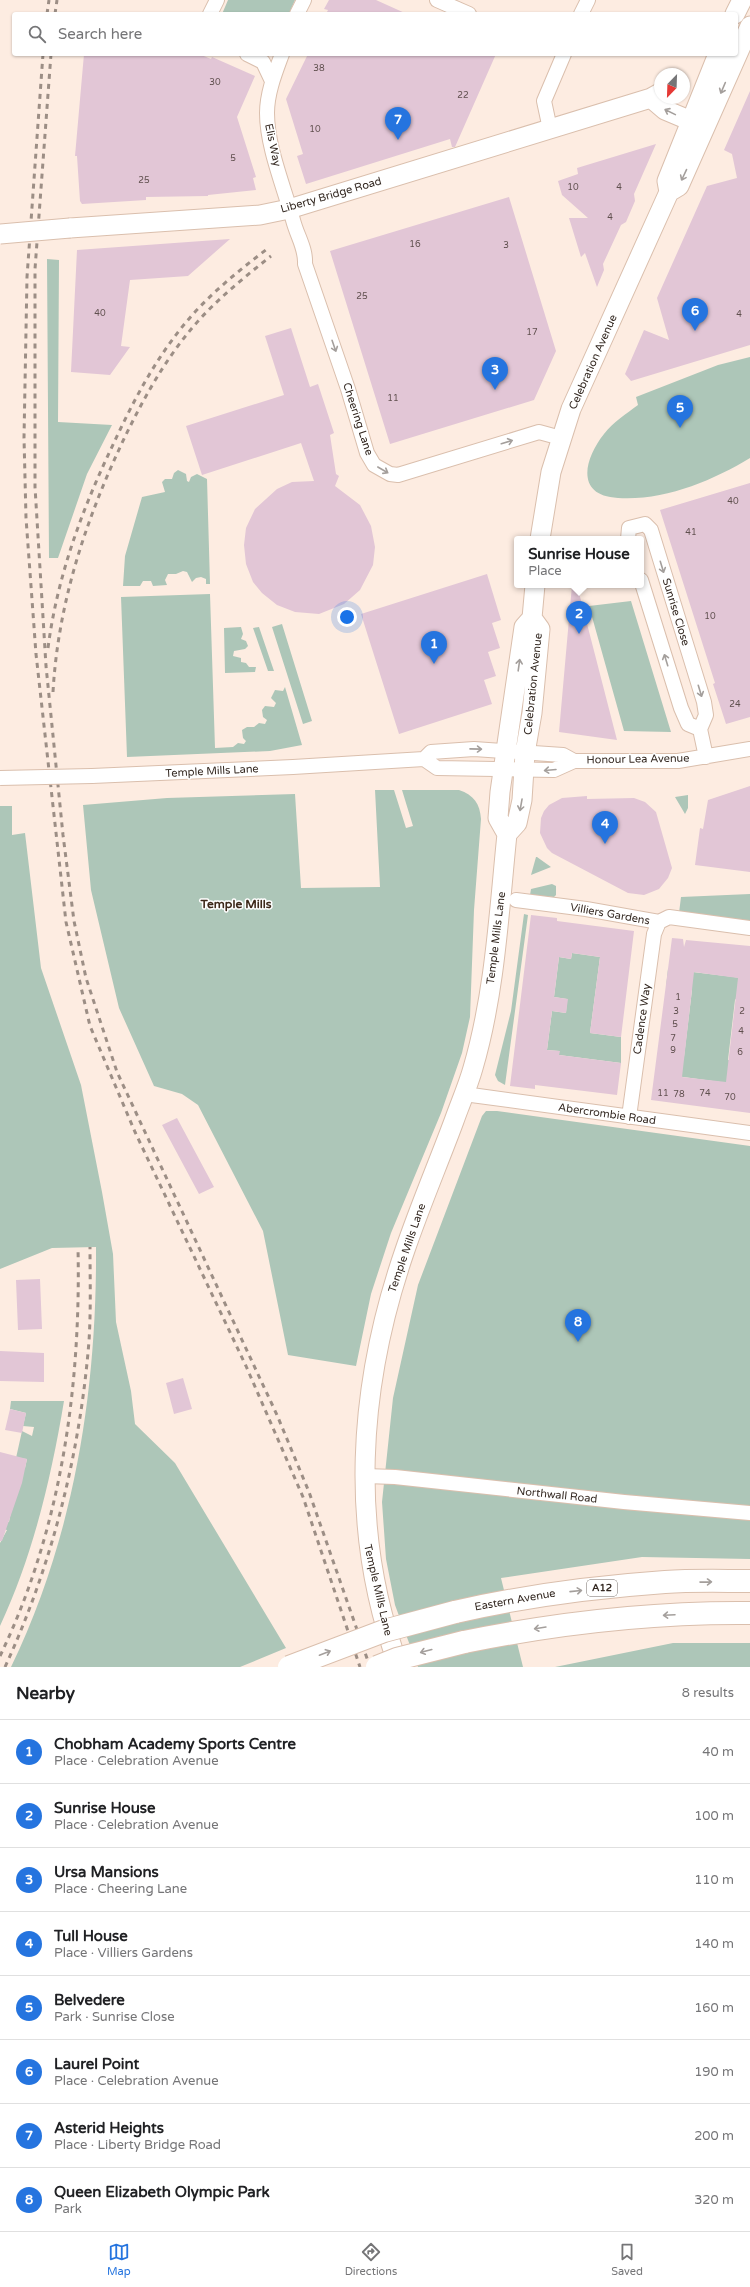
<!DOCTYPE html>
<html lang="en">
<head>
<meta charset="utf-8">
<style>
	:root { --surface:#fff; --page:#f2f2f2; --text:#202124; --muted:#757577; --line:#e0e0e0; --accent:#2574df }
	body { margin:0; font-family:"Varela Round",sans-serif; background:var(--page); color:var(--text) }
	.compass { position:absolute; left:654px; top:68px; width:36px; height:36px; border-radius:50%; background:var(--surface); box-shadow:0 1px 3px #0004; rotate:203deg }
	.you { position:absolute; left:347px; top:617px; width:14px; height:14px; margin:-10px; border:3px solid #fff; border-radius:50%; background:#1a73e8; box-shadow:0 0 0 6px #1a73e833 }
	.badge { display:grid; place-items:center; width:26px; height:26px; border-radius:50%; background:var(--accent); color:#fff; font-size:13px; font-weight:700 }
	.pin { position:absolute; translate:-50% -33px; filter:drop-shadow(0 1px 2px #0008) }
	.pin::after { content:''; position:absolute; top:21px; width:14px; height:12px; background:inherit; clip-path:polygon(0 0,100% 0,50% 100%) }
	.popup { position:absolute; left:514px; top:536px; width:130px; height:52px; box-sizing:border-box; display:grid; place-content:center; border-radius:4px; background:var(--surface); filter:drop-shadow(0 1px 3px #0005); font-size:13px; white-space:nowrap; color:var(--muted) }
	.popup b { font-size:15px; color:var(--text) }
	.popup::after { content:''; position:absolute; left:50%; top:100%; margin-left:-8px; border:8px solid transparent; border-top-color:var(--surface) }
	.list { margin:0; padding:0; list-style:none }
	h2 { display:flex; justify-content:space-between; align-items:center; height:52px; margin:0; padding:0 16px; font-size:17px }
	h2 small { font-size:13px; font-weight:400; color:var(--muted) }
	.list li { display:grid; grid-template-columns:26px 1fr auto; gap:12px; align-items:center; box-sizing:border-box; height:64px; padding:0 16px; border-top:1px solid var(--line) }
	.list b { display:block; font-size:15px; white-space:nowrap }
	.list p { margin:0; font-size:13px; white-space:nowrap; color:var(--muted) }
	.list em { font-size:13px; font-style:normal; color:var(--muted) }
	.icon { flex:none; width:22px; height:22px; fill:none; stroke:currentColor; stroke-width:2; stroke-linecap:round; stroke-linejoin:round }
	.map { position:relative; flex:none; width:750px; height:1667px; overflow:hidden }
	.search { position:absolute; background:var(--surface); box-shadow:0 1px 3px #0004; left:12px; right:12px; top:12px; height:44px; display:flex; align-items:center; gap:10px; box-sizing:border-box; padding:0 14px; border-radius:4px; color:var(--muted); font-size:15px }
	.sheet { height:564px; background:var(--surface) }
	nav { display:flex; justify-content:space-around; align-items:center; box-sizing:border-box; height:56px; border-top:1px solid var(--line); background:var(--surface); font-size:11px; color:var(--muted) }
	nav a { display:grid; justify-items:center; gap:2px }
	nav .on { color:var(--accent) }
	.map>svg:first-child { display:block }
</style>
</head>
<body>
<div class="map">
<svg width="750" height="1667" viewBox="0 0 750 1667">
	<rect width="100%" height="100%" fill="#fdece1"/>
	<path fill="#adc6b8" d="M228,0H295L289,14H222Z
		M47,259L59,260L58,422L112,425L87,474L58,558H49Z
		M750,357V458C712,481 664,501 618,498C575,496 584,459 604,434C613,422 626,414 638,405L636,397L718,365Z
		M178,470L186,474L187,481L189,482L191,477L197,474L207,479L210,584H206V579L201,577L196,578L192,582L187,572L183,571L176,574H168L165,580L167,585L153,586L151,581H143L140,586H123L125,556L142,497L165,492L162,482L165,479H172L174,473Z
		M210,594L215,748L233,747L238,743L244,744L246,741L243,738L242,730L247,727H254L259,723L265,724L267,720L263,717L262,710L265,706L274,707L276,703L271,698L275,690L283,691L285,687L302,745L270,751L127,757L121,597Z
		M631,601L671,732L624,731L589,606Z
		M282,624L312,721L303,724L272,627Z
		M241,627L243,634L241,639L246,641L248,646L245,649L234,651L233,656L241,658V662L246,663L249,667H256L255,672L225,673L224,628Z
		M259,627L274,671H268L253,628Z
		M375,790H394L406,828L413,826L402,790H459C474,795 480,804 481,819L474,910L470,1017L462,1053L441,1113L391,1233L371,1294L356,1366L288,1355L263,1231L198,1105L182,1094L154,1086L119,1008L91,890L83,805L167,798L295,794L301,888L380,887Z
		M688,795V808L685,814L675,797Z
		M0,806H12V835L25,833L41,968L81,1085L102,1192L113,1254L116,1322L131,1391L135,1424L175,1463L286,1648L240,1667H11C74,1537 97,1391 96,1247L52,1248L0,1269Z
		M536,857H537L551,867L531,875Z
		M552,884L556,886V895L554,897L530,895L531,889Z
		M750,894V922L679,913L681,897Z
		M524,914L528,915L505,1085L498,1081L495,1075L511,1011Z
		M572,953L600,957L590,1033L621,1037V1063L559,1055V1051L547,1050L552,1011L566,1013L567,999L554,997L559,957L571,959Z
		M668,969L750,979L735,1000L728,1060L750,1063V1086L676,1076L684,1057L692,990L666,987Z
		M486,1111H497L750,1146V1559L642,1557L501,1578L523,1667H418L395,1605L386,1559L382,1502L393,1398L418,1285L482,1116Z
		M11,1401H64C51,1479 33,1555 0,1626V1543L7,1530L0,1528V1520L9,1522L20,1466L25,1468L27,1459L16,1458L22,1431L32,1436L34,1427L23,1426L26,1413L10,1409Z
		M673,1643H750V1667H555Z"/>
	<path fill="#e2c6d6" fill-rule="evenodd" d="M329,0H376L407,14H326L328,10L324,9Z
		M84,54H199L211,59L212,57L255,76L237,117L256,177L253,178L256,190L208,195V196L146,197V200L82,204L80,201L77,156H75Z
		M308,54H496L455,147H452L450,139L306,184L297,156L303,154L286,99Z
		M750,91V345L631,381L625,374L644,330L669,340L657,298L707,186L737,178L732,154L724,150Z
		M656,144L634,194L635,201L626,222L621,225L603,264L604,270L597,287L585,253L581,257L569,218H588L562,195L558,181L578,174L577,168Z
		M509,197L556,351L534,400L390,444L330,251Z
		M230,239L188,276L130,280L121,346L130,347L110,375L71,372L77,250Z
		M291,328L310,387L318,384L334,433L330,435L336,474L339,476L335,486L360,505L371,526L375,547L373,565L360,590L344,604L319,614L295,612L277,605L262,593L253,582L246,564L244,545L246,528L255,509L277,489L292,482L314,481L301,443L202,475L186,426L284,395L265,336Z
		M750,483V717L726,724L713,684L715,683L660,510Z
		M487,574L501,620L492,623L500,648L488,652L496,676L484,680L492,704L399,734L361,614Z
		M572,585H577L617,740L559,732Z
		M750,786V872L695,865L700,828L703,829L708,800Z
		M587,796V799L634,798L645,802L656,812L672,868L668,878L659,889L644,895L628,893L552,853L547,848L540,833L541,818L544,811L549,805L562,798Z
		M531,915L557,918V921L634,931L621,1037L590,1033L600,957L572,953L571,959L559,957L554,997L568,999L566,1013L552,1011L547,1050L560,1051L559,1055L621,1063L617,1095L535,1085V1089L510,1086Z
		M672,938L683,939L684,947L686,940L750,946V1113L651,1100ZM694,972L738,978L726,1082L682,1077Z
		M177,1118L214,1187L199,1194L162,1125Z
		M40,1279L42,1329L18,1330L16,1280Z
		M0,1351L44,1353V1382L0,1381Z
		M183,1378L192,1409L174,1414L166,1383Z
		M10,1409L26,1413L22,1433L5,1430Z
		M0,1452L27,1459L22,1483L2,1541H0Z"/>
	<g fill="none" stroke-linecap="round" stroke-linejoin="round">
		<defs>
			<path id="street" d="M437,0L469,14
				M210,14L217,0
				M297,14L304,0
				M581,14L588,0
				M247,54L263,62L272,81
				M282,54C275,73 267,93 267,113C267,147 284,187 293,220C297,236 306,248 305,264L348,389L367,453L374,465L390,474L398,475L539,432L561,438
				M550,129L544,101L564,54
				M628,539L629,528L645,524L651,530L704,702L706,715L700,729L706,757
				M641,580L681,708L688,724L700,729
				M424,759L431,752L474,749L563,755L574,761
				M92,776L293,767L424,759L437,768L554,770L574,761H678L750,749
				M516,900L586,909L659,922
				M464,1094L750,1133
				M629,1117L654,934L659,922L669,917L750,928
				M365,1476L395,1477L624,1502L750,1513"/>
			<path id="secondary" d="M735,14L742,0
				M651,98L665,110L703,126
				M669,192L679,186L750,26
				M70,228L260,215L289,209L651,98L660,93
				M540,539L551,472L571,409L669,192L667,181L718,54
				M507,834L498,818L500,792L524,627L532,618L535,585
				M399,1667C348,1530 358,1386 405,1250C420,1206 438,1164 454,1121C460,1104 468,1086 473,1068C495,993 499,912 507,834L517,823L522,800L525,753L532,713L540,629L532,618"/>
			<path id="highway" d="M455,1612C524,1596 594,1587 665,1582C693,1580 722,1581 750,1581
				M464,1642C558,1623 654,1612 750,1613"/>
		</defs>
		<use href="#street" stroke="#dabfad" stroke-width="16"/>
		<use href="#secondary" stroke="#dabfad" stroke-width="21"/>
		<use href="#highway" stroke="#dabfad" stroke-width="24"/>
		<use href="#street" stroke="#fff" stroke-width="14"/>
		<use href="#secondary" stroke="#fff" stroke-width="19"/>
		<use href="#highway" stroke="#fff" stroke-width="22"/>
		<path stroke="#9c8e85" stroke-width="3" stroke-dasharray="5 5" stroke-linecap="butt" d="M47,14L49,0
			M55,14L57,0
			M43,54L27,277L24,438L26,518L36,654L66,922L90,1026L135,1132L246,1366L303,1497L360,1667
			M51,54L35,269V487L46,666L63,835L74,921L86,978L117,1072L277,1415L309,1492L370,1667
			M48,648C57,578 81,512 111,449C133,401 158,353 194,313C216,289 241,269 267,249
			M53,692C58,604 85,522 122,443C143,399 166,357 199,320C221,296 246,276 271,256
			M0,1656C61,1530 81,1387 78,1248
			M5,1667C52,1565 80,1454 89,1341C91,1310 90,1278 90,1247"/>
		<defs>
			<path id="street-bridge" d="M0,778L92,776"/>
			<path id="secondary-bridge" d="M0,234L70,228"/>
			<path id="highway-bridge" d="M289,1667L384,1631L455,1612
				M377,1667L397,1659L464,1642"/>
		</defs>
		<use href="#street-bridge" stroke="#dabfad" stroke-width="16" stroke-linecap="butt"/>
		<use href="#secondary-bridge" stroke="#dabfad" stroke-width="21" stroke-linecap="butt"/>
		<use href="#highway-bridge" stroke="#dabfad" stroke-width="24" stroke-linecap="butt"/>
		<use href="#street-bridge" stroke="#fff" stroke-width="14"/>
		<use href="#secondary-bridge" stroke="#fff" stroke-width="19"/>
		<use href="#highway-bridge" stroke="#fff" stroke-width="22"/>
	</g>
	<defs><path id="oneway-shaft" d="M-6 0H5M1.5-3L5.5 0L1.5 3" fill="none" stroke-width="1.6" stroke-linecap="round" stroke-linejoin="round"/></defs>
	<g stroke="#a49f9c">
		<use href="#oneway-shaft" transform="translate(723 88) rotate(113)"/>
		<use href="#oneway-shaft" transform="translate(670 112) rotate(-154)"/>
		<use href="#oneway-shaft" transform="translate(684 175) rotate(115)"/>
		<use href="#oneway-shaft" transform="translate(334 346) rotate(71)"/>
		<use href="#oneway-shaft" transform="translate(507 442) rotate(-17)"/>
		<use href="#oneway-shaft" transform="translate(383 470) rotate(30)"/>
		<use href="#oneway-shaft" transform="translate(662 567) rotate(73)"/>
		<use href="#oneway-shaft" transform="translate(666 660) rotate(-107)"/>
		<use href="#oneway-shaft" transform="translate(519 665) rotate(-82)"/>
		<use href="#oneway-shaft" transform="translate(700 691) rotate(73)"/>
		<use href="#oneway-shaft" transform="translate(476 749) rotate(1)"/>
		<use href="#oneway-shaft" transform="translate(550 770) rotate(175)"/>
		<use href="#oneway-shaft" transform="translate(521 805) rotate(100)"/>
		<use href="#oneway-shaft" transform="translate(706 1582) rotate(-1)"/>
		<use href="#oneway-shaft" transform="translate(576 1591) rotate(-6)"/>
		<use href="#oneway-shaft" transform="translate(669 1615) rotate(177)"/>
		<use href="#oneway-shaft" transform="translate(540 1628) rotate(171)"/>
		<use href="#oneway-shaft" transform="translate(426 1651) rotate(165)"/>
		<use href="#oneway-shaft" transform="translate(325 1653) rotate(-21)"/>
	</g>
	<g text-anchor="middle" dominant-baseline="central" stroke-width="3" stroke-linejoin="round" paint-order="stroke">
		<g font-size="9" fill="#60504f">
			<text x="319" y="68">38</text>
			<text x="215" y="82">30</text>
			<text x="463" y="95">22</text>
			<text x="315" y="129">10</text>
			<text x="233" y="158">5</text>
			<text x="144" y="180">25</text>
			<text x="573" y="187">10</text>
			<text x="619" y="187">4</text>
			<text x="610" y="217">4</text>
			<text x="415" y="244">16</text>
			<text x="506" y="245">3</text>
			<text x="362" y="296">25</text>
			<text x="100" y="313">40</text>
			<text x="739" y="314">4</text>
			<text x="532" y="332">17</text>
			<text x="393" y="398">11</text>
			<text x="733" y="501">40</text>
			<text x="691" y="532">41</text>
			<text x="710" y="616">10</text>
			<text x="735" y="704">24</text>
			<text x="678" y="997">1</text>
			<text x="676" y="1011">3</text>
			<text x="742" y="1011">2</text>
			<text x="675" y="1024">5</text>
			<text x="741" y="1031">4</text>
			<text x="673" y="1038">7</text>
			<text x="673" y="1050">9</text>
			<text x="740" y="1052">6</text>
			<text x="663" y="1093">11</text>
			<text x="705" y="1093">74</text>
			<text x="679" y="1094">78</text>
			<text x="730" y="1097">70</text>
		</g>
		<rect fill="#fff" stroke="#716964" stroke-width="1" x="587" y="1580" width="30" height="16" rx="3"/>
		<g font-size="10" font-weight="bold" fill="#342922">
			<text x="602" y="1588">A12</text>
		</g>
		<g font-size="11" fill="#342922" stroke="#fff">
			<text transform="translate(273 145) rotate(78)">Elis Way</text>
			<text transform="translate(331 195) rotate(-16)">Liberty Bridge Road</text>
			<text transform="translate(593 362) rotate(-66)">Celebration Avenue</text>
			<text transform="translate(358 419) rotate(72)">Cheering Lane</text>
			<text transform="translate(676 612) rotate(73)">Sunrise Close</text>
			<text transform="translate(533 684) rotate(-84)">Celebration Avenue</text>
			<text transform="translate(638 759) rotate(-1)">Honour Lea Avenue</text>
			<text transform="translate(212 771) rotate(-3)">Temple Mills Lane</text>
			<text transform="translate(610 914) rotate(10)">Villiers Gardens</text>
			<text transform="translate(496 938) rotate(-83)">Temple Mills Lane</text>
			<text transform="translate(642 1019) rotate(-82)">Cadence Way</text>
			<text transform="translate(607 1114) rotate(8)">Abercrombie Road</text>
			<text transform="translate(407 1248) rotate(-71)">Temple Mills Lane</text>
			<text transform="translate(557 1495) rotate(6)">Northwall Road</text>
			<text transform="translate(378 1590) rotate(77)">Temple Mills Lane</text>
			<text transform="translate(515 1600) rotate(-10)">Eastern Avenue</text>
		</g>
		<g font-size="12" font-weight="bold" fill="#3d291a" stroke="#fff">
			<text x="236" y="904">Temple Mills</text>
		</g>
	</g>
</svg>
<svg class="compass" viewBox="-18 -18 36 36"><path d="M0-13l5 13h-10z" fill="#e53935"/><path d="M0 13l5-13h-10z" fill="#757577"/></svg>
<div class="you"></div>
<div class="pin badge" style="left:434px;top:664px">1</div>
<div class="pin badge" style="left:579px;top:634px">2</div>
<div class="popup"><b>Sunrise House</b>Place</div>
<div class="pin badge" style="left:495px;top:390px">3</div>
<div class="pin badge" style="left:605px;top:844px">4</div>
<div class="pin badge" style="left:680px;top:428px">5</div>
<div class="pin badge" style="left:695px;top:331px">6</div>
<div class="pin badge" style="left:398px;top:140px">7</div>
<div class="pin badge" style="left:578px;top:1342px">8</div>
<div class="search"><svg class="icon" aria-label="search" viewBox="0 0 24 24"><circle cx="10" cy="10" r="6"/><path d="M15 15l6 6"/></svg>Search here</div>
</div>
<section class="sheet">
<h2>Nearby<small>8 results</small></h2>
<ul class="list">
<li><span class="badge">1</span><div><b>Chobham Academy Sports Centre</b><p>Place · Celebration Avenue</p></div><em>40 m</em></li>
<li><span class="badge">2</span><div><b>Sunrise House</b><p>Place · Celebration Avenue</p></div><em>100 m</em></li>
<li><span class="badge">3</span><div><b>Ursa Mansions</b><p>Place · Cheering Lane</p></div><em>110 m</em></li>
<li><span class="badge">4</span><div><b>Tull House</b><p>Place · Villiers Gardens</p></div><em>140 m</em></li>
<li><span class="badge">5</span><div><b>Belvedere</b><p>Park · Sunrise Close</p></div><em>160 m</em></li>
<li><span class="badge">6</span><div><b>Laurel Point</b><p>Place · Celebration Avenue</p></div><em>190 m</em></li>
<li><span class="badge">7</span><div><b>Asterid Heights</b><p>Place · Liberty Bridge Road</p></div><em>200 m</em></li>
<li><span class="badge">8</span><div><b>Queen Elizabeth Olympic Park</b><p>Park</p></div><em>320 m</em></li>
</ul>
</section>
<nav>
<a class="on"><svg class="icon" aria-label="map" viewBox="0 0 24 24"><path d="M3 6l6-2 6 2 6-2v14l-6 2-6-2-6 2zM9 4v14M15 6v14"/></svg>Map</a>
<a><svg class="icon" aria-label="directions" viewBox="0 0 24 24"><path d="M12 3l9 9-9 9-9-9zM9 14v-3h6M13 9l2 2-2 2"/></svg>Directions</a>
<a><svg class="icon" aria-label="saved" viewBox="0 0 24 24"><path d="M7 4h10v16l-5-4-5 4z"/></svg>Saved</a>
</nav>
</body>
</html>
